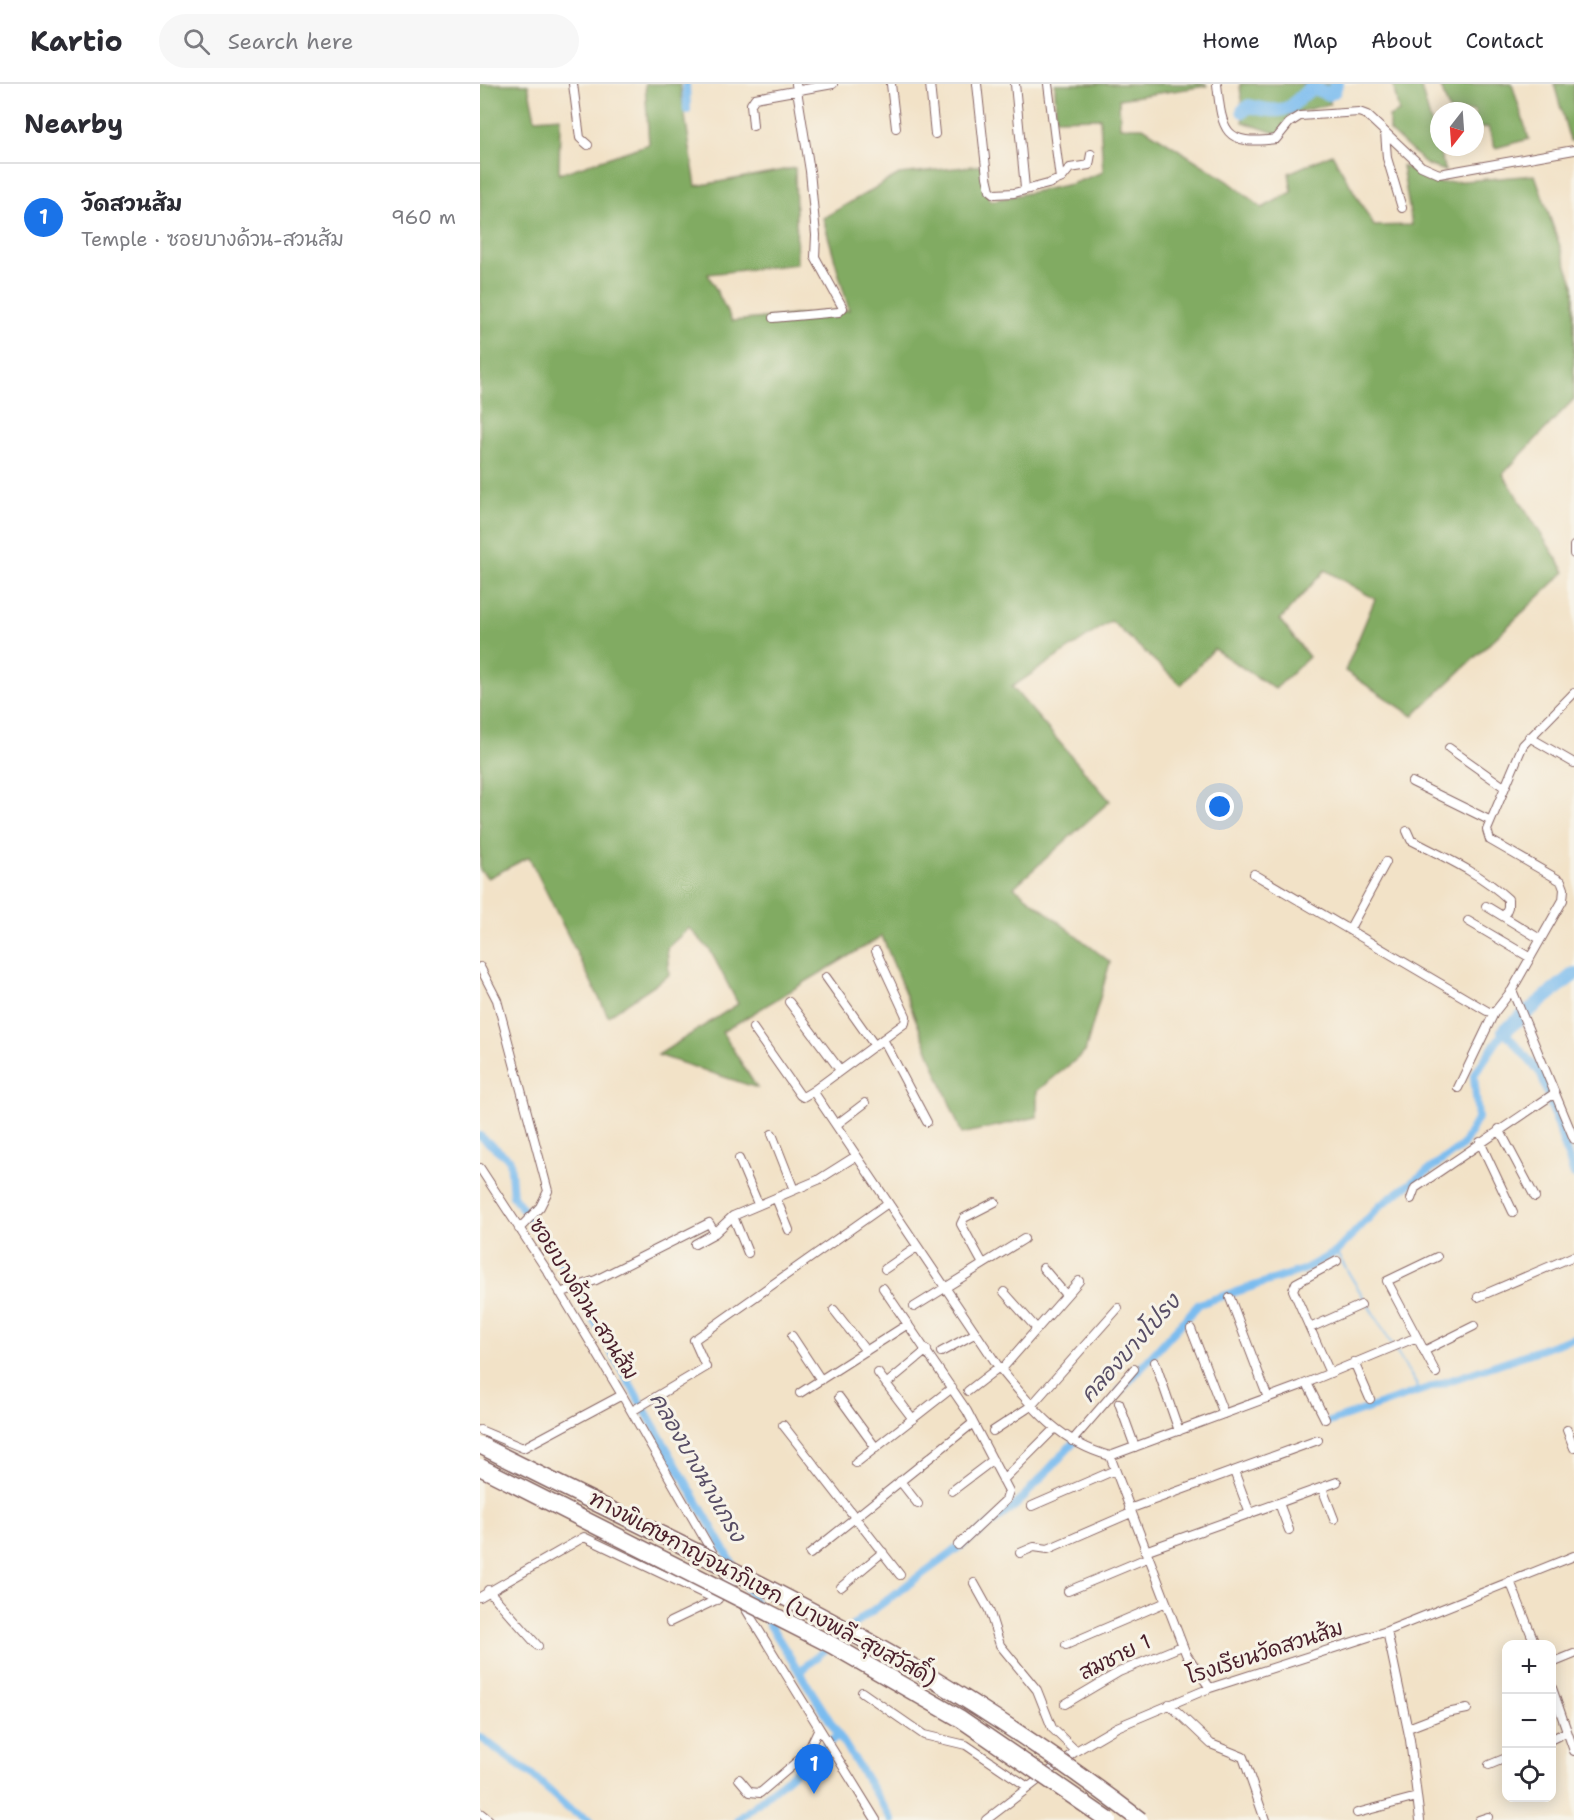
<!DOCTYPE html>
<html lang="en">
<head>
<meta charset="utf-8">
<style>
	:root { --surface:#fff; --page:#f7f7f7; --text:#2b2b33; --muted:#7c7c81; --line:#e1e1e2; --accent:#1a73e8 }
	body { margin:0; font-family:"Shantell Sans","Playpen Sans Thai",sans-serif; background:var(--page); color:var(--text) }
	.controls { position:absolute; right:18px; bottom:18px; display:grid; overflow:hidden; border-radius:12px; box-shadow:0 3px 15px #0003 }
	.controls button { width:54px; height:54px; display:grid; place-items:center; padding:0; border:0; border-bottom:2px solid var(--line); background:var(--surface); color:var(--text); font:30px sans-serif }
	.compass { position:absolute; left:950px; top:18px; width:54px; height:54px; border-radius:50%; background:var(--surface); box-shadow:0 3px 15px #0003; rotate:197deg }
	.you { position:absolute; left:740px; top:723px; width:21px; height:21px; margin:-15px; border:4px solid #fff; border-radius:50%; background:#1a73e8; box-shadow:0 0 0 9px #1a73e833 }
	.badge { display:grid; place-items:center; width:39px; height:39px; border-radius:50%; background:var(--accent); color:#fff; font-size:20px; font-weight:700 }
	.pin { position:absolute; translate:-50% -50px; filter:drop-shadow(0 2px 3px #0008) }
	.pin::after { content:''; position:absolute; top:32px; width:21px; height:18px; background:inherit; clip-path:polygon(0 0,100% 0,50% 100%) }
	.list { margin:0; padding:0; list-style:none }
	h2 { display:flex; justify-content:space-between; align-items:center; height:78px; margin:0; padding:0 24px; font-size:26px }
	h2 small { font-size:20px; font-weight:400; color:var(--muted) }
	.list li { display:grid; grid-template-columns:39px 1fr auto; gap:18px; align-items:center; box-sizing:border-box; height:108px; padding:0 24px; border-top:2px solid var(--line) }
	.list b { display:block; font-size:22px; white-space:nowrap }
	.list p { margin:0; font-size:20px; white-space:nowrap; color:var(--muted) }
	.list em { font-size:20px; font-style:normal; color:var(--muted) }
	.icon { flex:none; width:33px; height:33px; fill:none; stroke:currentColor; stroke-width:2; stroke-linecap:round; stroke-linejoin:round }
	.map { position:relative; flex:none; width:1094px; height:1736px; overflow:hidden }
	header { display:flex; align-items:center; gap:36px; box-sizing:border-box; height:84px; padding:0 30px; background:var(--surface); border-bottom:2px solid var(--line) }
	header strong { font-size:28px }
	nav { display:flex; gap:33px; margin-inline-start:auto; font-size:21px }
	.search { width:420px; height:54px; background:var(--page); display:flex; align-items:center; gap:15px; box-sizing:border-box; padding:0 21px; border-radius:33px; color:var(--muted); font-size:22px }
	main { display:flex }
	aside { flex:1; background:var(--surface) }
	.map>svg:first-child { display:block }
</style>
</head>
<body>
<header>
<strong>Kartio</strong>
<div class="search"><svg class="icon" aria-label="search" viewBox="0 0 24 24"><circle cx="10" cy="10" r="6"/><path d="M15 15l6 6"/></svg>Search here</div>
<nav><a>Home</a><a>Map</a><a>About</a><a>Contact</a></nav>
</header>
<main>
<aside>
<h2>Nearby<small></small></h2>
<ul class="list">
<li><span class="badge">1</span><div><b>วัดสวนส้ม</b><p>Temple · ซอยบางด้วน-สวนส้ม</p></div><em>960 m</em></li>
</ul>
</aside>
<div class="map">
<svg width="1094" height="1736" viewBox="0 0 1094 1736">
	<rect width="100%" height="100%" fill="#f7f3e8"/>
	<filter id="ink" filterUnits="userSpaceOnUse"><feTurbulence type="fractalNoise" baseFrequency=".0167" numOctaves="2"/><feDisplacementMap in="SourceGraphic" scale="12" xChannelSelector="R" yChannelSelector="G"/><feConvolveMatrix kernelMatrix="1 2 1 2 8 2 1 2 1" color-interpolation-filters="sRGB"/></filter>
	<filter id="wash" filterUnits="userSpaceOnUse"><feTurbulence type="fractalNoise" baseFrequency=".008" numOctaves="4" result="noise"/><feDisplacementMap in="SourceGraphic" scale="24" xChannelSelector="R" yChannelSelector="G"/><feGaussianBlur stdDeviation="1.35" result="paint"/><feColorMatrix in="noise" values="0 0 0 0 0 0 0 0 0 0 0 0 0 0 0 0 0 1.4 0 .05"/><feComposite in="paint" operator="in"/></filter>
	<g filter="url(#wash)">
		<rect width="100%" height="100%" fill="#f2e2c7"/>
		<path fill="#81ab62" stroke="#666546" stroke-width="1.5" d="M0,0H48L55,35L80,33L79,90L169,60L165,0H200L216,102L315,84L317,180L228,190L252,237L369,226L343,134L419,90L503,81L510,117L591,100L623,88L620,34L576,35L575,0H726L727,2L639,15L640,43H663L748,97L782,124L812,108L809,89L852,70L894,142L932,141L922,82L959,99L1055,91L1094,202V315L1023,390L1085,488L933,632L865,587L895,515L845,486L800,536L829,573L795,605L734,565L701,601L631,537L532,603L630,717L534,803L630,878L605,968L557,1007V1033L482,1050L402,852L242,948L277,1004L178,971L258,920L230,866L209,844L187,864L189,891L128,932L49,773L8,794L0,786Z
			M760,0H850V20L811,30L798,50L763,38Z
			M913,0H940L965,87L947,81L909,46V33L919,28Z
			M960,0H1032L1049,55L1015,64L1008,43L995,45V27H969Z
			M1074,0H1094V57H1090Z"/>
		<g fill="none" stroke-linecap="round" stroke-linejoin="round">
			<path stroke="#7abcef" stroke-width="2" d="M856,1168L941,1308"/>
			<path stroke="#7abcef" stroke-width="8" d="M206,0L207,26
				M0,1052L30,1076L33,1112L70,1160L255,1484
				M639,1308L719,1220L823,1186L856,1168L901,1121L983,1061L998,1034L994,991L1024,947L1061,990L1094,1091
				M849,1338L1094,1254
				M261,1494L276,1520
				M283,1530L412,1736
				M319,1588L381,1535L535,1422L597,1355
				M0,1653L52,1691L90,1726L110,1736
				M258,1736L358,1651"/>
			<path stroke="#7abcef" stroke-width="14" d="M763,27L769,22C782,25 799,30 811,22C819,16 824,8 833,4L849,10L854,7L856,0
				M1024,947L1094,890"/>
		</g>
	</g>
	<g filter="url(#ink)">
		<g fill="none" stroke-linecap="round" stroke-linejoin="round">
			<defs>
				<path id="street" d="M93,0L100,54L108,61
					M411,0L416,44
					M450,0L455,50
					M497,0L507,93L510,106L515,110L534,109L568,100L582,94L590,84L609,81L611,70
					M535,0L545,104
					M568,0L580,95
					M737,0C742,47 744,62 796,55L809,39L820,32L879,28L887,31L941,82L959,90L1094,66
					M273,42L271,20L275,14L353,0
					M905,48L907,74L922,124
					M293,234L359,228L363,224L335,173L336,151L330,87L316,0
					M1094,462V470
					M1094,609L1043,661L1007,746L1010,756L1081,797L1084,805L1083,816L1032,906L1094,1055
					M1049,653L1094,679
					M969,664L1024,703
					M932,698L1009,736
					M927,747L931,756C964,773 1000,789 1028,815V823L1024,833
					M774,790L1007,927L1014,929L1032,906
					M1006,822L1060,855
					M988,837L1049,873
					M869,846L906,778
					M396,867L426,932L425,939L333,1007L518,1282C551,1322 578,1358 630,1372L706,1570L730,1604
					M0,883L17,916L68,1107L60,1123L39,1145
					M346,893L395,962
					M309,918L360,986
					M273,944L320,1011L323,1013L333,1007
					M403,955L447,1038
					M978,1004L1014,929
					M356,1041L385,1019
					M1019,1045L1055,1113
					M292,1050L314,1106
					M1000,1058L1033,1128
					M259,1075L278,1120
					M0,1084L68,1188L142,1311L255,1508
					M296,1114L309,1146
					M931,1115L935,1104L1075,1009
					M253,1132L268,1169
					M215,1160L235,1149
					M503,1180L481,1140L484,1134L515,1118
					M563,1184L586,1211
					M405,1185L437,1163
					M403,1204L487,1327L529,1407L526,1416L478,1461
					M524,1208L557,1245
					M80,1209L116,1196L229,1139L235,1149L253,1132L338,1096L376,1072
					M998,1213L1094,1172
					M750,1214L788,1314
					M434,1223L544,1155
					M354,1226L386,1267
					M830,1244L881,1221
					M711,1245L744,1330
					M312,1252L341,1296
					M944,1267L994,1242
					M461,1268L496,1249
					M675,1278L699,1347
					M874,1278L890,1315
					M521,1286L599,1197
					M398,1289L433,1335
					M850,1289L813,1206L816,1199L857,1177
					M956,1289L907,1197L957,1173
					M827,1299L845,1335
					M406,1300L447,1266
					M488,1307L519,1283
					M320,1309L428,1240
					M359,1313L396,1364
					M639,1319L655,1363
					M152,1327L226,1283L214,1256L408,1119
					M303,1341L420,1491
					M0,1346L43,1364L142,1311
					M1087,1346L1094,1364
					M513,1347L551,1322L638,1224
					M592,1357L654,1285
					M630,1372L819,1302L937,1253
					M376,1379L472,1304
					M754,1387L770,1430
					M523,1396L575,1344
					M420,1397L438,1420
					M842,1404L854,1435
					M472,1407L513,1376
					M799,1419L809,1446
					M552,1422L635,1386
					M649,1425L838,1356
					M665,1467L857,1398
					M540,1469L554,1463L568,1465L651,1429
					M330,1470L493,1339
					M1030,1497L1055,1560
					M494,1499L509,1526L520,1561L557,1606L572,1644L596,1667
					M361,1503L403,1468
					M8,1506L58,1562
					M588,1507L667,1474
					M0,1513L104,1453L237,1516
					M262,1519L396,1736
					M190,1538L238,1515
					M907,1547L930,1656L940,1736
					M586,1561L684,1519
					M1072,1579L1094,1570
					M1072,1604L1094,1667
					M382,1608L444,1651L486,1661L548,1703
					M585,1620L639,1588L702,1562
					M689,1620L731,1660L763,1673L785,1736
					M928,1644L967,1629L987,1625
					M1072,1655L1086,1648
					M1009,1681L1026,1674
					M259,1695L270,1708L280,1709L327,1669L339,1644
					M0,1729L9,1736
					M877,1729L937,1713
					M506,1736L596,1667L637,1643L730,1604L907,1547L1094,1472
					M999,1736L1008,1733"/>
			</defs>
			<use href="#street" stroke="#856362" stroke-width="10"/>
			<use href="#street" stroke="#fff" stroke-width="8"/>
			<defs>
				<path id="highway-bridge" d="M0,1361C148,1436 300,1505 443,1589C518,1634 591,1683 660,1736
					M0,1383L352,1561L481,1635L628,1736"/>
			</defs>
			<use href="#highway-bridge" stroke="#856362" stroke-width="19" stroke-linecap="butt"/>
			<use href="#highway-bridge" stroke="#fff" stroke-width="16"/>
		</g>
	</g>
	<g text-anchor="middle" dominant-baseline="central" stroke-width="6" stroke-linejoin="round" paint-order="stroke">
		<g font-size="21" fill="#4a1f2b" stroke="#f7f3e8">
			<text transform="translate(104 1215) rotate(58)">ซอยบางด้วน-สวนส้ม</text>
			<text transform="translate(283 1504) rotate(28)">ทางพิเศษกาญจนาภิเษก (บางพลี-สุขสวัสดิ์)</text>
			<text transform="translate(785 1568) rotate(-18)">โรงเรียนวัดสวนส้ม</text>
			<text transform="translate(635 1573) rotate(-26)">สมชาย 1</text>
		</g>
		<g font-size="22" font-style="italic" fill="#584e66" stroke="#f7f3e8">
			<text transform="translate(650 1264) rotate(-48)">คลองบางโปรง</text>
			<text transform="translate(218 1383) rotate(60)">คลองบางนางเกรง</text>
		</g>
	</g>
</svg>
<div class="controls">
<button>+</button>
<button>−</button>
<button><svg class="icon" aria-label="locate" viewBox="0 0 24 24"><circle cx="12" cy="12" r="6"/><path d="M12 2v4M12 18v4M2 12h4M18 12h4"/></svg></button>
</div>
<svg class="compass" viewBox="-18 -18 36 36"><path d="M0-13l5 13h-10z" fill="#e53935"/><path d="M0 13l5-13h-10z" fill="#7c7c81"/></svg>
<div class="you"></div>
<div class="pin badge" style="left:334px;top:1710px">1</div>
</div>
</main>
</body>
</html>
